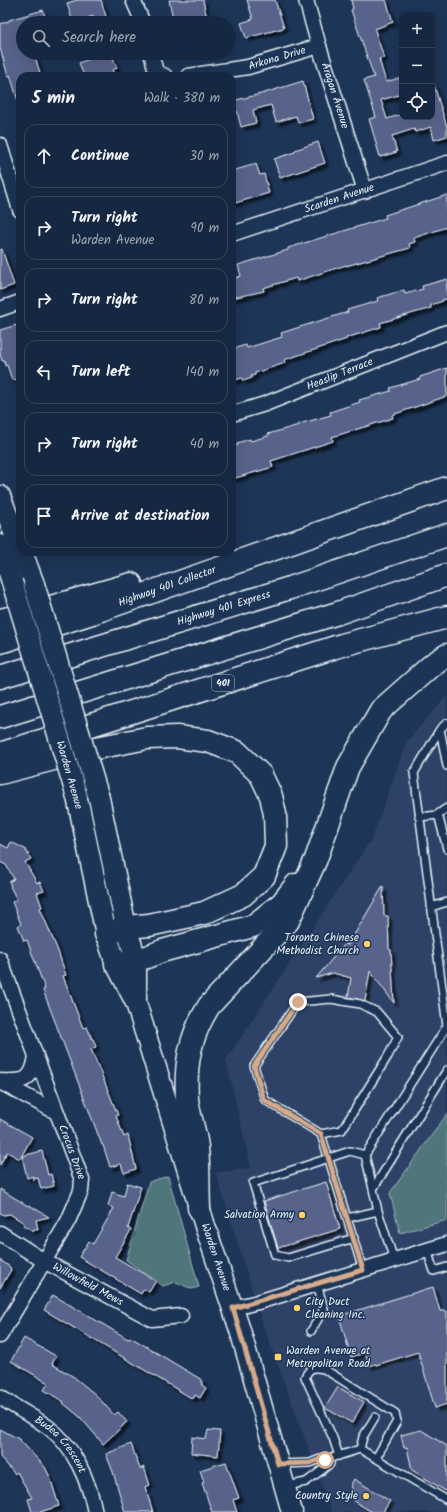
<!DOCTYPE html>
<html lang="en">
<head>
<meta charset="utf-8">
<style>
	:root { --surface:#162841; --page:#1f3048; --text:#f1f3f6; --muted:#9ea6b1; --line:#35445a }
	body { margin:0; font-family:Kalam,sans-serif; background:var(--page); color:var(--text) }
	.controls { position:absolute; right:12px; top:12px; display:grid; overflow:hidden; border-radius:8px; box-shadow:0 4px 16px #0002 }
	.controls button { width:36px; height:36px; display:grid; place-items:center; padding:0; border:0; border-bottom:1px solid var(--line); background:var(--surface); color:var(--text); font:20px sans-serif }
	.stop { position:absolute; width:12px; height:12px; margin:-9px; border:3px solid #d6ab8b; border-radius:50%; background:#fff }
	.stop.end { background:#d6ab8b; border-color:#fff; box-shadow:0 1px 4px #0008 }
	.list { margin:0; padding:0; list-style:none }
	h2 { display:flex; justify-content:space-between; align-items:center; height:52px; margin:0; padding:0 16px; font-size:17px }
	h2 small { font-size:13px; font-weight:400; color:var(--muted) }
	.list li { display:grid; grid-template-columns:26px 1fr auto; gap:12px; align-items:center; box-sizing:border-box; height:64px; margin:0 8px 8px; padding:0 8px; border:1px solid var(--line); border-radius:12px }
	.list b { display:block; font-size:15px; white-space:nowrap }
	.list p { margin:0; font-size:13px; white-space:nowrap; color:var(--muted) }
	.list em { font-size:13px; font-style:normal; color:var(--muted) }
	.icon { flex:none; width:22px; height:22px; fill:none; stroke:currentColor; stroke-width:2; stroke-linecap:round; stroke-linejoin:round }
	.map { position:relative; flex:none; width:447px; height:1512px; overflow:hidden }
	.search { position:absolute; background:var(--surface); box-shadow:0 4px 16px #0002; left:16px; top:16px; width:220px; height:44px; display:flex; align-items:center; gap:10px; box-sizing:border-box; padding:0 14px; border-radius:22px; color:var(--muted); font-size:15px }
	.panel { position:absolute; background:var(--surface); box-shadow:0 4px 16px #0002; left:16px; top:72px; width:220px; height:484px; border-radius:12px }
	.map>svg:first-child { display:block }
</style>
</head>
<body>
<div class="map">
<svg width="447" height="1512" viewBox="0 0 447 1512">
	<defs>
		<filter id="shadow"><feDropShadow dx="3.5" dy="3.5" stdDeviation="1" flood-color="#0009"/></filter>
	</defs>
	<rect width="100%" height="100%" fill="#1d3557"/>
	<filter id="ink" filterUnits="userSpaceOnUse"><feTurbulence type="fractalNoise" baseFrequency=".025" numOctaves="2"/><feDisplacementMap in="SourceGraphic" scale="8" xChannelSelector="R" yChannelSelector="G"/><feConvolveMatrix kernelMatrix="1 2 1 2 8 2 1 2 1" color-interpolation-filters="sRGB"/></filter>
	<g filter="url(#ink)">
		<path fill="#2f4367" d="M447,696V1512H332L263,1325L216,1173L251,1168L226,1060L372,838L407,741Z"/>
		<path fill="#4f767a" stroke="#9cb4b9" d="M447,1114V1220L400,1233L390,1193Z
			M168,1176L199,1287L192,1289L176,1282L163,1286L126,1260L149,1182Z"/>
		<path fill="#59648b" stroke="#e8f1f8" filter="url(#shadow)" d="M77,0H101L108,23H96L93,16L73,23L67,3Z
			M169,0H203L208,23H174Z
			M247,0H275L284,28L246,38L241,23L253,19Z
			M351,0H386L393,22L375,29V30L384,58L379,59L386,82L399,78L402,86V94L381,100L387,119L402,114V117H432V86L434,85L447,127V136L434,140L431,127L415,132L414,129L392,136L397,152L380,157L369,119L376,117L364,80L374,77L351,10L353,9Z
			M43,10L47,23H23V53H34L41,76H20V101H18L10,75L8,76L0,48V24L9,21V20Z
			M90,53H111L117,68L112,70L116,76H84L79,63L92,58Z
			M303,81L313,119L298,123L296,116L276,122L271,105L253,110L256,123L241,127L237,111L232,112V101L261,94Z
			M318,142L325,163L280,178L274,159L295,152V150Z
			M256,164L260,175L264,174L269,193L232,204V171Z
			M447,195V227L414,238L415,242L409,244L410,248L346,266V265L297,281L296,278L263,288L264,291L232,298V279L241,276L238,265L288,250V248L386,218L385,215Z
			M2,249L14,285L0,290V250Z
			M447,279V299L442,300L443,301L431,305V308L380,323L381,327L346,338L347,339L284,360L285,363L255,373V375L251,376L252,378L243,381L242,378L232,381V349L246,345L247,348L282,337L281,333L348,312L347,310L378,301L377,298L404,290L405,294L423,289L422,286Z
			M20,324V379L12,380L7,365L5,366L4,360L2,361L0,354V330Z
			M447,368V396L392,415L393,418L332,437L333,441L271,461L273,467L232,479V447L238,445L237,443L250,439L251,441L268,436V434L299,425V424L331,415L330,412L360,402L359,400L391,391L390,388L420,379V377Z
			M11,842L25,849L31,859L25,862L37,883L40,882L44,891L37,893L42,907L40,908L58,951L66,975L63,976L83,1028L87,1027L92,1039H93L96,1047L91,1049L118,1115L116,1116L124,1137L128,1135L136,1169L124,1173L121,1164L110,1167L103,1145H102L43,990L45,989L27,940L24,941L18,926L21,924L12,902L17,900L10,886L11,885L9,882L14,879L6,865L0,862V844L8,848Z
			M383,886L384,916H388L389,949L391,950L394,1003L370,971L365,1001L348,997L351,978L333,973L316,978L345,944L348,945Z
			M0,1119L32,1137L20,1159L7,1152L0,1165Z
			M42,1151L48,1175L51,1174L54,1186L41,1189L38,1178L33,1179V1176L27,1178L22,1156Z
			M326,1182L340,1229L278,1248L264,1201Z
			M127,1183L141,1187L128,1228L131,1230L115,1257L156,1281L149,1292L144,1289L141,1294L79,1257L89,1241L93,1244L114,1208L108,1206L112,1192L124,1196Z
			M0,1189L28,1206L29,1205L49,1217L36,1220L38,1229H34L33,1231L23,1225L24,1223L10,1214L4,1215L0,1213Z
			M0,1260L10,1267L11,1270L0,1288Z
			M433,1287L440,1311H447V1404L435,1408L418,1352L376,1365V1364L369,1366L365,1353L351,1357L339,1316Z
			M53,1295L128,1339L132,1338L202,1380V1385L206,1388L200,1398L195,1395L193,1399L44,1310Z
			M24,1338L56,1356L52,1364L74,1377L96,1395L114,1415L118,1412L127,1422L123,1425V1426L103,1444L80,1417L63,1403L64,1402L44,1390L48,1383L11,1361Z
			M338,1387L364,1402L352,1423L325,1408Z
			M0,1429L19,1439L45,1467L50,1477L59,1506L40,1512H32L28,1499L32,1498L17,1472L15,1474L0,1457Z
			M208,1430L220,1431L218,1456L191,1453L192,1437L206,1439Z
			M421,1430L447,1446V1492L412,1470L407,1447L404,1448L401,1435Z
			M131,1444L140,1469L144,1467L150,1485L145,1487L153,1512H125L113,1472L106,1454Z
			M226,1462L239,1498L233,1500L237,1512H212L202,1483L204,1482L200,1470Z
			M354,1479L390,1501L383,1512H372L355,1502L351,1485Z"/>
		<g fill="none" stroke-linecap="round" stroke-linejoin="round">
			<defs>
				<path id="service" d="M447,723L440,729L447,766
					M447,808L438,814L447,849
					M419,817L438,815
					M431,907L447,902
					M321,1134L342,1130L388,1056L398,1037L377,1012L360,1004L331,999L298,1002L254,1066L265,1100L321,1134L363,1270
					M373,1189L365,1155L447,1026L414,773L440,729
					M347,1218L378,1211
					M354,1238L288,1258L275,1255L253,1183L350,1151L365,1155
					M427,1250L434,1271L447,1267
					M394,1260L378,1211L373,1189L447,1070
					M311,1331L324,1309L317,1284
					M360,1449L363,1437L375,1417
					M339,1456L333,1438L305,1377C310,1367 313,1367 324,1369L395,1413L397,1421L376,1458
					M325,1460L360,1449L447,1500
					M279,1464L310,1463L323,1458L330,1464L306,1482L287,1486"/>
				<g id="minor">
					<path d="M133,0L143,23"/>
					<path id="s1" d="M306,0L319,46L365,191"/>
					<path d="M151,53L156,72L165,76"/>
					<path id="s2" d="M188,76L248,67L319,46"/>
					<path d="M0,145L20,210"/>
					<path id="s3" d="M232,234L447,163"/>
					<path d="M0,309L20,302"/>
					<path id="s4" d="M232,414L265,404L447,332"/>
					<path id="s5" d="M0,959L82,1180L81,1191L68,1221L0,1336"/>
					<path d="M0,1081C24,1082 32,1082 36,1056"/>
					<path d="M0,1082L56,1112"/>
					<path id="s6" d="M0,1233L44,1261L152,1319L181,1316"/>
					<path d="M233,1308L258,1302L447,1244"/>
					<path id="s7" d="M0,1397C16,1408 32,1416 48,1427C74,1446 89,1481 95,1512"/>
				</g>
				<g id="secondary">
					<path d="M0,496L20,548"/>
					<path d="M0,545L12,582"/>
					<path d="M22,552L34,584"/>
					<path id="s8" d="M77,797L106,934L116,964L136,1003L205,1226L240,1330L292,1512"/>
					<path d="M99,798L126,927L136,959V999"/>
				</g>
				<g id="motorway">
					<path d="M0,620L23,615L131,584"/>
					<path id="s9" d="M0,642L92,613L447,488"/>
					<path id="s10" d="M0,677L290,588L447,535"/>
					<path d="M0,717L338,613L447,575"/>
					<path d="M0,754L342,645L447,617"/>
					<path d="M0,773L96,748L147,738L177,737L208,741L237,752L261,775L271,796L275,814L276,846L264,876L243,895L204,913L149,925L126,927L106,934"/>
					<path d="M116,964L147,957L162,951L253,926L282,903L296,885"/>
					<path d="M199,1208C198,1188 199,1167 197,1147C195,1131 189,1115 187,1099C185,1063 190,1036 209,1006L288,921L316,859L348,767L381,710L433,664L447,655"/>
				</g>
			</defs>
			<use href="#service" stroke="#e8f1f8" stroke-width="10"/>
			<use href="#minor" stroke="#e8f1f8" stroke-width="17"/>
			<use href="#secondary" stroke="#e8f1f8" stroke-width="23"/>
			<use href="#motorway" stroke="#e8f1f8" stroke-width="25"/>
			<use href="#service" stroke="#1d3557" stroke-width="7"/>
			<use href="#minor" stroke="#1d3557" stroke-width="14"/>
			<use href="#secondary" stroke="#1d3557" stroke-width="20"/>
			<use href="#motorway" stroke="#1d3557" stroke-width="22"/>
			<defs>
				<path id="secondary-bridge" d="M12,582L77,797
					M34,584L99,798"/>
			</defs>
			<use href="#secondary-bridge" stroke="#e8f1f8" stroke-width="23" stroke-linecap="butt"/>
			<use href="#secondary-bridge" stroke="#1d3557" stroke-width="20"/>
		</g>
	</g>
	<g fill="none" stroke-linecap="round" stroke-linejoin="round" filter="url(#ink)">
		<path stroke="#d6ab8b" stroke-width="5" d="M298,1002L254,1066L264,1100L321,1134L363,1270L233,1308L278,1464L310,1463L323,1458L325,1460"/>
	</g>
	<g fill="#ffd166" stroke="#1d3557" stroke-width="1.5">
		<circle cx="367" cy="944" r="4"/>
		<circle cx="302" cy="1215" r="4"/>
		<circle cx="297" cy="1308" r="4"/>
		<rect x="274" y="1353" width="8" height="8" rx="2"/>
		<circle cx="366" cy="1496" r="4"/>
	</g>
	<g text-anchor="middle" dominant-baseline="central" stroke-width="3" stroke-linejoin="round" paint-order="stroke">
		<rect fill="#1d3557" stroke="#abb9c8" stroke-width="1" x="212" y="675" width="22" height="16" rx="3"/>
		<g font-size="10" font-weight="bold" fill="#e8f1f8">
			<text x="223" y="683">401</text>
		</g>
		<g font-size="11" fill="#e8f1f8" stroke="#1d3557">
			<text stroke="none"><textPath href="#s2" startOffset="91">Arkona Drive</textPath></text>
			<text stroke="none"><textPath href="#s1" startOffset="100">Aragon Avenue</textPath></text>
			<text stroke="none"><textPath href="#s3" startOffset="113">Scarden Avenue</textPath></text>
			<text stroke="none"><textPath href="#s4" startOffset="115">Heaslip Terrace</textPath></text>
			<text stroke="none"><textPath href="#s9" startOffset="176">Highway 401 Collector</textPath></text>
			<text stroke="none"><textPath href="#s10" startOffset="234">Highway 401 Express</textPath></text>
			<text transform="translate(69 775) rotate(74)">Warden Avenue</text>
			<text stroke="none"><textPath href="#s5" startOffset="206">Crocus Drive</textPath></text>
			<text stroke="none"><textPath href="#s8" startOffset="482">Warden Avenue</textPath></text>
			<text stroke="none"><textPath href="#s6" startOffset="102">Willowfield Mews</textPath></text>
			<text stroke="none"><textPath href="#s7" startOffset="78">Budea Crescent</textPath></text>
		</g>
		<g font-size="11" fill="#e8f1f8" stroke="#1d3557" text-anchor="end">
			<text x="359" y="938">Toronto Chinese<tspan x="359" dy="13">Methodist Church</tspan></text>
			<text x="294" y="1215">Salvation Army</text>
			<text x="305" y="1302" text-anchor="start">City Duct<tspan x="305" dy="13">Cleaning Inc.</tspan></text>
			<text x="286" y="1351" text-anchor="start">Warden Avenue at<tspan x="286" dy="13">Metropolitan Road</tspan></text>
			<text x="358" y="1496">Country Style</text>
		</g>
	</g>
</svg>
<div class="controls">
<button>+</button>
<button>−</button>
<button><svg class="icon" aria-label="locate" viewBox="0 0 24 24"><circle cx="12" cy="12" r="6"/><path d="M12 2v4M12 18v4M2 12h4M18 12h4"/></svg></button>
</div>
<div class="stop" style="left:325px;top:1460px"></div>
<div class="stop end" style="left:298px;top:1002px"></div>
<div class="search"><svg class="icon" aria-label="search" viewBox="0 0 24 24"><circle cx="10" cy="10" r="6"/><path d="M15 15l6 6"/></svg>Search here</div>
<section class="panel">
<h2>5 min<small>Walk · 380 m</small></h2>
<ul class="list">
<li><svg class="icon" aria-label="ahead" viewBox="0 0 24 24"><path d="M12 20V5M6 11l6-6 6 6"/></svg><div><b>Continue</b></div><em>30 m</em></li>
<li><svg class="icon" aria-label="right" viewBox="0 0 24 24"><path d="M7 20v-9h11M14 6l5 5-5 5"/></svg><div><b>Turn right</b><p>Warden Avenue</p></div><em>90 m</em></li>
<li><svg class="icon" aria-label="right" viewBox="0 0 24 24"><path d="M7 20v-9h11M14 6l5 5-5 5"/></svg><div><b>Turn right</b></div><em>80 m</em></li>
<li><svg class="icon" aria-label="left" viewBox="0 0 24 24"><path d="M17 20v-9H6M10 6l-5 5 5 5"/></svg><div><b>Turn left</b></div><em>140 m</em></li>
<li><svg class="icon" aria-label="right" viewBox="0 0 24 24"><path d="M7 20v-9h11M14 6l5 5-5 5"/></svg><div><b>Turn right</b></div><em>40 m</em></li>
<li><svg class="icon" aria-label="arrive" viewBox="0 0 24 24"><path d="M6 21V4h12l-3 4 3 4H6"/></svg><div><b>Arrive at destination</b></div></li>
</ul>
</section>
</div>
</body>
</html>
